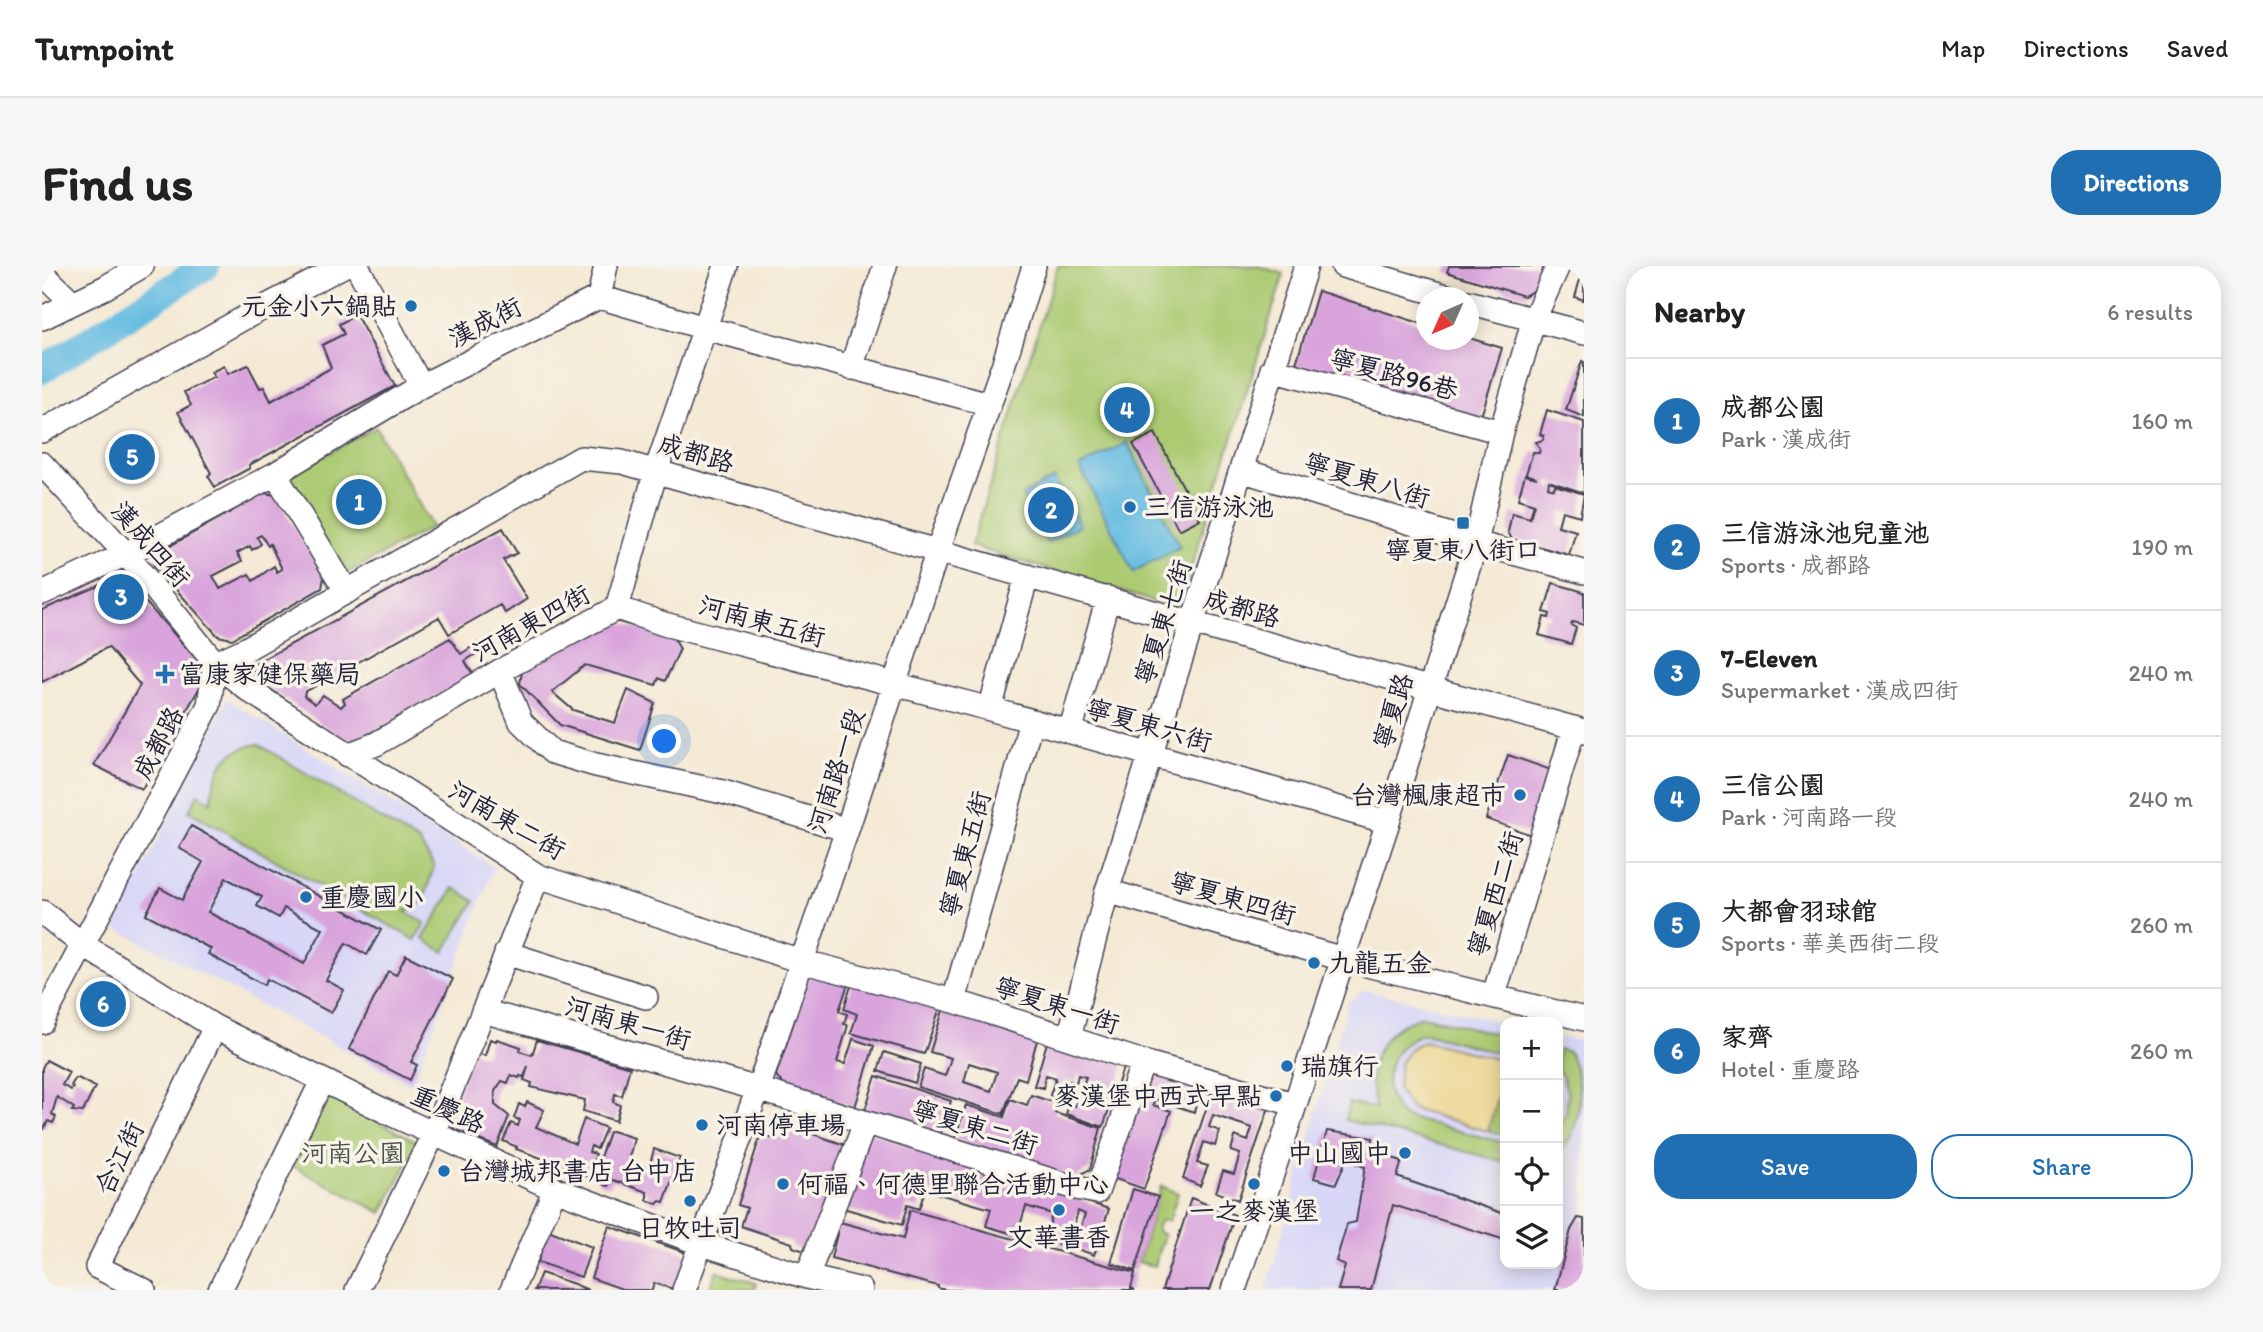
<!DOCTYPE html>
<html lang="en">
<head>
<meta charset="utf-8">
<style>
	:root { --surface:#fff; --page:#f6f6f6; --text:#222; --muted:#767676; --line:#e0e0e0; --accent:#1f6fb2 }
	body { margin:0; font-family:Itim,"LXGW WenKai TC",sans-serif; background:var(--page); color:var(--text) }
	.controls { position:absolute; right:21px; bottom:21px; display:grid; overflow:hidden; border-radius:14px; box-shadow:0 4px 18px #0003 }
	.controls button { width:63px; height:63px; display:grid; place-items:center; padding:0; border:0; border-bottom:2px solid var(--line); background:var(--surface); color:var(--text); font:35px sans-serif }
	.compass { position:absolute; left:1374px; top:21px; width:63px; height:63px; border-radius:50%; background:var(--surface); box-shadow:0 4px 18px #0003; rotate:225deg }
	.you { position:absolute; left:623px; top:476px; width:24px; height:24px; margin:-18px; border:5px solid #fff; border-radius:50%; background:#1a73e8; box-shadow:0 0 0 10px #1a73e833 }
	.badge { display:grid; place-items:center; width:46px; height:46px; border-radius:50%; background:var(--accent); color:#fff; font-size:23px; font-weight:700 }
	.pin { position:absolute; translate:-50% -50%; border:4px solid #fff; box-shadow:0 2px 7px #0006 }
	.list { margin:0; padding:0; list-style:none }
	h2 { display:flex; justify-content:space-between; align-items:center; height:91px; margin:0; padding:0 28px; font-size:30px }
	h2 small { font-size:23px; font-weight:400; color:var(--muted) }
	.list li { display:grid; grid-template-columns:46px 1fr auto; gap:21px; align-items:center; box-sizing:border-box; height:126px; padding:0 28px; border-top:2px solid var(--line) }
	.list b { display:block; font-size:26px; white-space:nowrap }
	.list p { margin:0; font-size:23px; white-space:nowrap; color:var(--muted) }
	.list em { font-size:23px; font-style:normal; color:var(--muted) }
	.actions { display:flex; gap:14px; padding:21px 28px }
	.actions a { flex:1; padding:16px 0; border:2px solid var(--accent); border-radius:28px; text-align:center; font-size:24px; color:var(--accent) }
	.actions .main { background:var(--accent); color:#fff }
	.icon { flex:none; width:38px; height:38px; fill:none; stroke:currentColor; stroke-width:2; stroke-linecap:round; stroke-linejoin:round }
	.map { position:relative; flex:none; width:1542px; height:1024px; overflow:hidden; border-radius:28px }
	header { display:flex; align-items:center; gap:42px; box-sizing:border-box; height:98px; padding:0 35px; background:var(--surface); border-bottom:2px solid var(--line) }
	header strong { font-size:33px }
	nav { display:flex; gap:38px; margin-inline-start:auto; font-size:24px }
	.intro { display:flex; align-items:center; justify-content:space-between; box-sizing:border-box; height:168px; padding:0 42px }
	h1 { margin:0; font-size:49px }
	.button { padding:18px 32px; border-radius:28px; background:var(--accent); color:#fff; font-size:24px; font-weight:700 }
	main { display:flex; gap:42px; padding:0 42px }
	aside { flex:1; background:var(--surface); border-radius:28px; box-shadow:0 4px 18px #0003 }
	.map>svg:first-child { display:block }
</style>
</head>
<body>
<header>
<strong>Turnpoint</strong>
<nav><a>Map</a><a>Directions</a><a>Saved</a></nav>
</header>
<div class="intro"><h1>Find us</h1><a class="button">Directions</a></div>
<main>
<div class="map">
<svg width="1542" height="1024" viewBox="0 0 1542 1024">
	<rect width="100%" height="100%" fill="#f7f3e8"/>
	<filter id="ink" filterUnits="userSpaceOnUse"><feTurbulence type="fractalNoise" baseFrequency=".0143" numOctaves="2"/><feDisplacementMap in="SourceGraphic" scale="14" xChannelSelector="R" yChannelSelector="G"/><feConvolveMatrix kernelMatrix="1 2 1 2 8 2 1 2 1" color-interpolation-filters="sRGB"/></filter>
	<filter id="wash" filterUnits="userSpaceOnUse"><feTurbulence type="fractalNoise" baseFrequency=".00686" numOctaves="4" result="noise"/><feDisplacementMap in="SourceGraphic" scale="28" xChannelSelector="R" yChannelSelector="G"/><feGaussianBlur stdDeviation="1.57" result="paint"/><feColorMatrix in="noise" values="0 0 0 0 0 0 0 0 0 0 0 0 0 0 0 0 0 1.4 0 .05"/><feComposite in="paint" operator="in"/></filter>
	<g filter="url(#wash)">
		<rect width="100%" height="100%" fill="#f4e9d4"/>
		<path fill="#d8d7f8" d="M185,433L452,601L370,819L73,662Z
			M1323,724L1463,757V998H1516V770L1542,776V1024H1224L1306,736Z"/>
		<path fill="#abca72" stroke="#667656" stroke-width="2" d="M1016,0H1215L1242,8L1136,343L929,280Z
			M334,161L390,261L300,310L244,211Z
			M216,478L377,576L392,600L382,634L364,646L383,657L373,674L147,545L156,528L169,536C173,503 182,484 216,478Z
			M412,622L433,635L402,686L381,673Z
			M1381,750L1463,770V789L1382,767C1345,780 1333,820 1360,850L1463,877V896L1303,854L1307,837L1334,843C1321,800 1336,763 1381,750Z
			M1516,783L1527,786C1542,819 1542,861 1516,888V864L1524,847L1526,829L1521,812L1516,804Z
			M1463,803V869L1446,865Z
			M282,827L376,876L340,947L245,897Z
			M1119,920L1136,927L1127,955L1120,954L1115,959V965L1122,969L1112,1000L1096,996Z
			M674,1005L714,1017L712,1024H668Z"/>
		<path fill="#eeda9e" stroke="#887e6c" stroke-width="2" d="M1382,775L1463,795V803L1446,865L1370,843L1356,824L1358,797L1369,782Z"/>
		<path fill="#64bbe1" stroke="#436e8e" stroke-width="2" d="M1085,176L1138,281L1091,306L1038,201Z
			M1012,212L1038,259L1005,277L980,229Z"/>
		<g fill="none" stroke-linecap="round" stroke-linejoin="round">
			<path stroke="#64bbe1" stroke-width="28" d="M0,104L164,0"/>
		</g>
		<g id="blocks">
			<path fill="#d9a4dc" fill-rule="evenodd" d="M1407,0H1502L1495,23L1482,30L1405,6Z
				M1541,3H1542V34L1533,31Z
				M1276,25L1384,59V74H1426L1427,72L1460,82L1437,157L1253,101Z
				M314,49L353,120L207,199L208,202L173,221L166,210L169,207L136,146L149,139L142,126L172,111L169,106L182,100L186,108L206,99L218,122L222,121L229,135L289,102L280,79L302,68L297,58Z
				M1540,95L1542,96V151L1524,144Z
				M1505,144L1542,156V227L1507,215L1506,221L1512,223L1513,219L1542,228L1538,250L1520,245L1516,260L1534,265L1527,289L1470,273L1466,266L1470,247L1488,252L1492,238L1476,233L1483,209L1495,212L1484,208L1491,186L1497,187L1498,183L1494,176L1501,174L1502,170L1498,168Z
				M1113,167L1158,253L1137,264L1091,178Z
				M222,227L233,229L282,311L280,322L190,373L176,370L112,299L114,288ZM219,269L226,280L228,278L240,303L235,306L232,300L211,315L207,308L178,323L171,310L200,295L195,287L208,280L210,284L219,278L215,271Z
				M461,262L475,287L461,294L485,333L463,347L458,339L407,368L397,351L263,426L262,430L273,438L281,429L299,441L303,437L301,433L408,372L419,388L436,377L440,384L423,395L432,410L314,475H305L212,412L211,399Z
				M73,313L89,320L158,397L163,412L100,523L52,499L98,419L66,381L0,416V344Z
				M1511,317L1542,326V359L1531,356L1529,359L1534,362L1529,378L1497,369L1502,351L1507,352L1508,348L1502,346Z
				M573,355L631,371L638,383L623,415L617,412L614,419L543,399L510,426L531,444L573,457L586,424L613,437L598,484L518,459L478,418L480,406Z
				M1466,489L1512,505L1489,569L1444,553Z
				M149,560L339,664L325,689L304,677L284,714L302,724L289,747L225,713L222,719L166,688L169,683L104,648L118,622L140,634L161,596L137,582ZM184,612L220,631L215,640L237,652L242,642L281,663L262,698L166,646Z
				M364,689L411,713L369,796L375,799L368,814L307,783L346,705L354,709Z
				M778,704L808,712L797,745L805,748L802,758L806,759L795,796L803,798L811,773L832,780L813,841L742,820L734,809L767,711Z
				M811,713L899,739L882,788L809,767L815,748L802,743Z
				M903,738L997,767L984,814L975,811L961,848L876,821L882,803L903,810L909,792L888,786ZM927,797L955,806L949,825L922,816Z
				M1007,770L1082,799L1061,861L1024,848L1027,838L1033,840L1044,811L1036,809L1034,817L1023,814L1016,832L1008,829L1014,812L1004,809L1001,822L992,820Z
				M448,773L454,775L455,773L479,781L478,785L490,789L495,774L588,801L580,830L573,828L571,836L578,839L574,855L541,845L543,834L489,821L490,817L482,814L486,800L482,811L478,810L477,812L469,809L466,817L460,815L453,825V839L467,850L455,881L412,863L407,852L431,785L443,790Z
				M842,786L879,798L873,817L836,805Z
				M4,794L27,806L20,819L29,824L31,821L29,820L33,812H36L53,821L41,846L30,845L32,842L15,831L10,848L14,851L11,857L6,855L2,863L0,862V802Z
				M1110,801L1161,817L1152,846L1113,833L1111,839L1129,845L1102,923L1065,910Z
				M834,810L909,835L898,869L823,844Z
				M1171,822L1227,841L1196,934L1174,926L1181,905L1192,908L1198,888L1189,885L1193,870L1206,875L1210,862L1171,849L1167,861L1178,865L1173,880L1162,876L1155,897L1166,900L1158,920L1141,913Z
				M989,829L1016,838L1013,847L1059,862L1048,903L1034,911L1027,910L913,873L924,839L962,851L968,833L985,839Z
				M485,836L502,844L494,861L533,878L542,853L564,862L555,883L549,880L547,886L554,888L546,910L515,900L516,898L474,883L475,881L461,875L469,857L476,860L478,854L472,852L477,838L483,841Z
				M736,856L803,879L768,987L751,981L750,977L699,960L705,942L696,939L719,868L731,873Z
				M570,865L592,872L586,896L607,902L612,883L638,892L622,936L618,935L615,938L605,934V926L571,914L566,920L557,917L556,913L551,911L567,866Z
				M823,865L1067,943L1052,989L1032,982L1043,948L1036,945L1026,981L1003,974L1010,948L984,940L975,969L944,960L949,943L883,924L877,943L865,939L860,959L801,942Z
				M1285,865L1331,872L1330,886L1360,895L1355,911L1463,948V974L1351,939L1329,1024H1296L1303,1000L1294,995L1305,958L1314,956L1323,901L1304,894L1294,918L1272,912Z
				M1091,923L1116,931L1093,1005L1069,997Z
				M1149,932L1193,949L1168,1024H1120Z
				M868,944L1093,1007L1089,1022L1093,1024H904L896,1022V1020L789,992L798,956L861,973Z
				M1536,952L1542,953V1024H1513L1529,964Z
				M567,960L642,986L647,995L634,1024L612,1017L610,1024H583L549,1012Z
				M506,964L550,981L539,1011L496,996Z
				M499,1007L532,1018L546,1024H492Z"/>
		</g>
	</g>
	<g filter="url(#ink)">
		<use href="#blocks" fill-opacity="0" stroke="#424052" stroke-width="2"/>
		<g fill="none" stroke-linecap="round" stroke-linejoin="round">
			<defs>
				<path id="minor" d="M315,0L379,120
					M1301,0L1411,32
					M0,7L30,36
					M557,31L564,0
					M1426,36L1542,67
					M0,52L64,21L100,0
					M809,102L843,0
					M1230,103L1459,166
					M0,165L202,52L301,0
					M0,198L84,288L173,397L208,425L496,610L759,695L912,735L1101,796L1252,838
					M1199,204L1434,277L1542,306
					M233,208L305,326
					M0,327L84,288L233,208L379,120L557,31L663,62L947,138
					M575,342L622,358L948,443L1346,556
					M173,397L204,383L539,192L580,196L1150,357L1542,465
					M458,405L479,456L510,486L554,499L681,526L805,564
					M948,443L985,310
					M1028,466L1066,332
					M306,489L334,478L458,405L575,342L614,205L684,0
					M1065,625L1301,693L1542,753
					M0,646L41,679L173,761L351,849L513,923L657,977L765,1011L819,1024
					M464,687L604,731
					M1452,729L1532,462
					M912,735L989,455
					M441,745L716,823L1034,922L1055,926L1101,796
					M0,756L167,439L173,397
					M1027,772L1065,625L1264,0
					M765,1011L823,857
					M102,1024L55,1001L173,761
					M178,1024L280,815
					M315,1024L392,867L496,610
					M470,1024L513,923
					M642,1024L716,823L805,564L896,284L963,94L992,0
					M1192,1024L1346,556L1434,277L1459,166L1492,53L1516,0"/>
			</defs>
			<use href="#minor" stroke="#424052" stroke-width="26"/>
			<use href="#minor" stroke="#fff" stroke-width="23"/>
		</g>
	</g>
	<g fill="#1f6fb2" stroke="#f7f3e8" stroke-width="2.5">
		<circle cx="369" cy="40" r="7"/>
		<circle cx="1088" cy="241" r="7"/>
		<rect x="1414" y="250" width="14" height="14" rx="3.5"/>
		<path d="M119.5 397.5h7v7h7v7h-7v7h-7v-7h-7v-7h7z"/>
		<circle cx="1478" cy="529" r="7"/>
		<circle cx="264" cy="631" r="7"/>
		<circle cx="1272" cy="697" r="7"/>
		<circle cx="1245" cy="800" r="7"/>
		<circle cx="1234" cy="830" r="7"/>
		<circle cx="660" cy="859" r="7"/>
		<circle cx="1363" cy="887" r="7"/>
		<circle cx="402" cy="905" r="7"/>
		<circle cx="741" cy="918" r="7"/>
		<circle cx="1212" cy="918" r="7"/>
		<circle cx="648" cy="935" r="7"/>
		<circle cx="1017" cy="944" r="7"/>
	</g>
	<g text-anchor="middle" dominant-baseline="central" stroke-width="7" stroke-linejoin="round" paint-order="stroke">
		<g font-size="26" fill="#22223b" stroke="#f7f3e8" text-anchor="start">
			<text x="355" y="40" text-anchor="end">元金小六鍋貼</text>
			<text x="1102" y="241">三信游泳池</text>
			<text x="1421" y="284" text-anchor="middle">寧夏東八街口</text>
			<text x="137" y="408">富康家健保藥局</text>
			<text x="1464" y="529" text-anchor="end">台灣楓康超市</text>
			<text x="278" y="631">重慶國小</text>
			<text x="1286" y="697">九龍五金</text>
			<text x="1259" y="800">瑞旗行</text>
			<text x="1220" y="830" text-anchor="end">麥漢堡中西式早點</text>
			<text x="674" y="859">河南停車場</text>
			<text x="1349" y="887" text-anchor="end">中山國中</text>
			<text x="416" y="905">台灣城邦書店 台中店</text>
			<text x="755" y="918">何福、何德里聯合活動中心</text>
			<text x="1212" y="945" text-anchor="middle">一之麥漢堡</text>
			<text x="648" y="962" text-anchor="middle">日牧吐司</text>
			<text x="1017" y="971" text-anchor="middle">文華書香</text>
		</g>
		<g font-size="26" fill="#22223b" stroke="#f7f3e8">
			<text transform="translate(443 56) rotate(-27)">漢成街</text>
			<text transform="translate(1352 108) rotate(15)">寧夏路96巷</text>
			<text transform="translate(654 187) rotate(16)">成都路</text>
			<text transform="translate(1325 214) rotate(17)">寧夏東八街</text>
			<text transform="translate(109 278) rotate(49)">漢成四街</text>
			<text transform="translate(1200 342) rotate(16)">成都路</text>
			<text transform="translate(720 355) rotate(15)">河南東五街</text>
			<text transform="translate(1121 356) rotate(-72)">寧夏東七街</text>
			<text transform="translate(489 357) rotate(-29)">河南東四街</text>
			<text transform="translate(1351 445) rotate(-73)">寧夏路</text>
			<text transform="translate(1107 459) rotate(16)">寧夏東六街</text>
			<text transform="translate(116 477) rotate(-62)">成都路</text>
			<text transform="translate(794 505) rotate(-72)">河南路一段</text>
			<text transform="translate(465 554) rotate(30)">河南東二街</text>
			<text transform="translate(923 588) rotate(-75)">寧夏東五街</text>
			<text transform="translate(1453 628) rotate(-73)">寧夏西二街</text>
			<text transform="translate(1191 632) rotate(16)">寧夏東四街</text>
			<text transform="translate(1015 739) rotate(18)">寧夏東一街</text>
			<text transform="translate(586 757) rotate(16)">河南東一街</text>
			<text transform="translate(406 843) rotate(25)">重慶路</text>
			<text transform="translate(933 861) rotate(17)">寧夏東二街</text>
			<text transform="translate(77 892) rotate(-64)">合江街</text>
		</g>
		<g font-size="26" fill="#4b544c" stroke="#f7f3e8">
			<text x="311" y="887">河南公園</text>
		</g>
	</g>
</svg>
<div class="controls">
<button>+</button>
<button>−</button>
<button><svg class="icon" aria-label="locate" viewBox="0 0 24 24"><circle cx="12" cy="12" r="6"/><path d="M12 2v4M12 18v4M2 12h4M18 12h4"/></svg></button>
<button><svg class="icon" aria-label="layers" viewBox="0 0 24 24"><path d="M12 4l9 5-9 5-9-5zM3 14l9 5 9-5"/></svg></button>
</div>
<svg class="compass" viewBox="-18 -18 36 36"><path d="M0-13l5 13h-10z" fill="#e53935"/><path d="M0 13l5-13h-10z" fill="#767676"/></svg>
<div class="you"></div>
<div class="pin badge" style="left:317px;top:236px">1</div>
<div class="pin badge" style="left:1009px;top:244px">2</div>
<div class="pin badge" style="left:79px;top:331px">3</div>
<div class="pin badge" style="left:1085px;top:144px">4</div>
<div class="pin badge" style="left:90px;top:191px">5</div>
<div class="pin badge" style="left:61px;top:738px">6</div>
</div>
<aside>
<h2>Nearby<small>6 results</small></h2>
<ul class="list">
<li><span class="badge">1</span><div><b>成都公園</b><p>Park · 漢成街</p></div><em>160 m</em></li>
<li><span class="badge">2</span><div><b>三信游泳池兒童池</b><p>Sports · 成都路</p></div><em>190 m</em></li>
<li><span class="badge">3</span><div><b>7-Eleven</b><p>Supermarket · 漢成四街</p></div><em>240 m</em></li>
<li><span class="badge">4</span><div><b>三信公園</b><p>Park · 河南路一段</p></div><em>240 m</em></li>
<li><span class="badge">5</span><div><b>大都會羽球館</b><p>Sports · 華美西街二段</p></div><em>260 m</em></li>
<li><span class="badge">6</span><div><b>家齊</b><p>Hotel · 重慶路</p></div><em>260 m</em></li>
</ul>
<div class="actions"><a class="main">Save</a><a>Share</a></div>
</aside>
</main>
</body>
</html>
